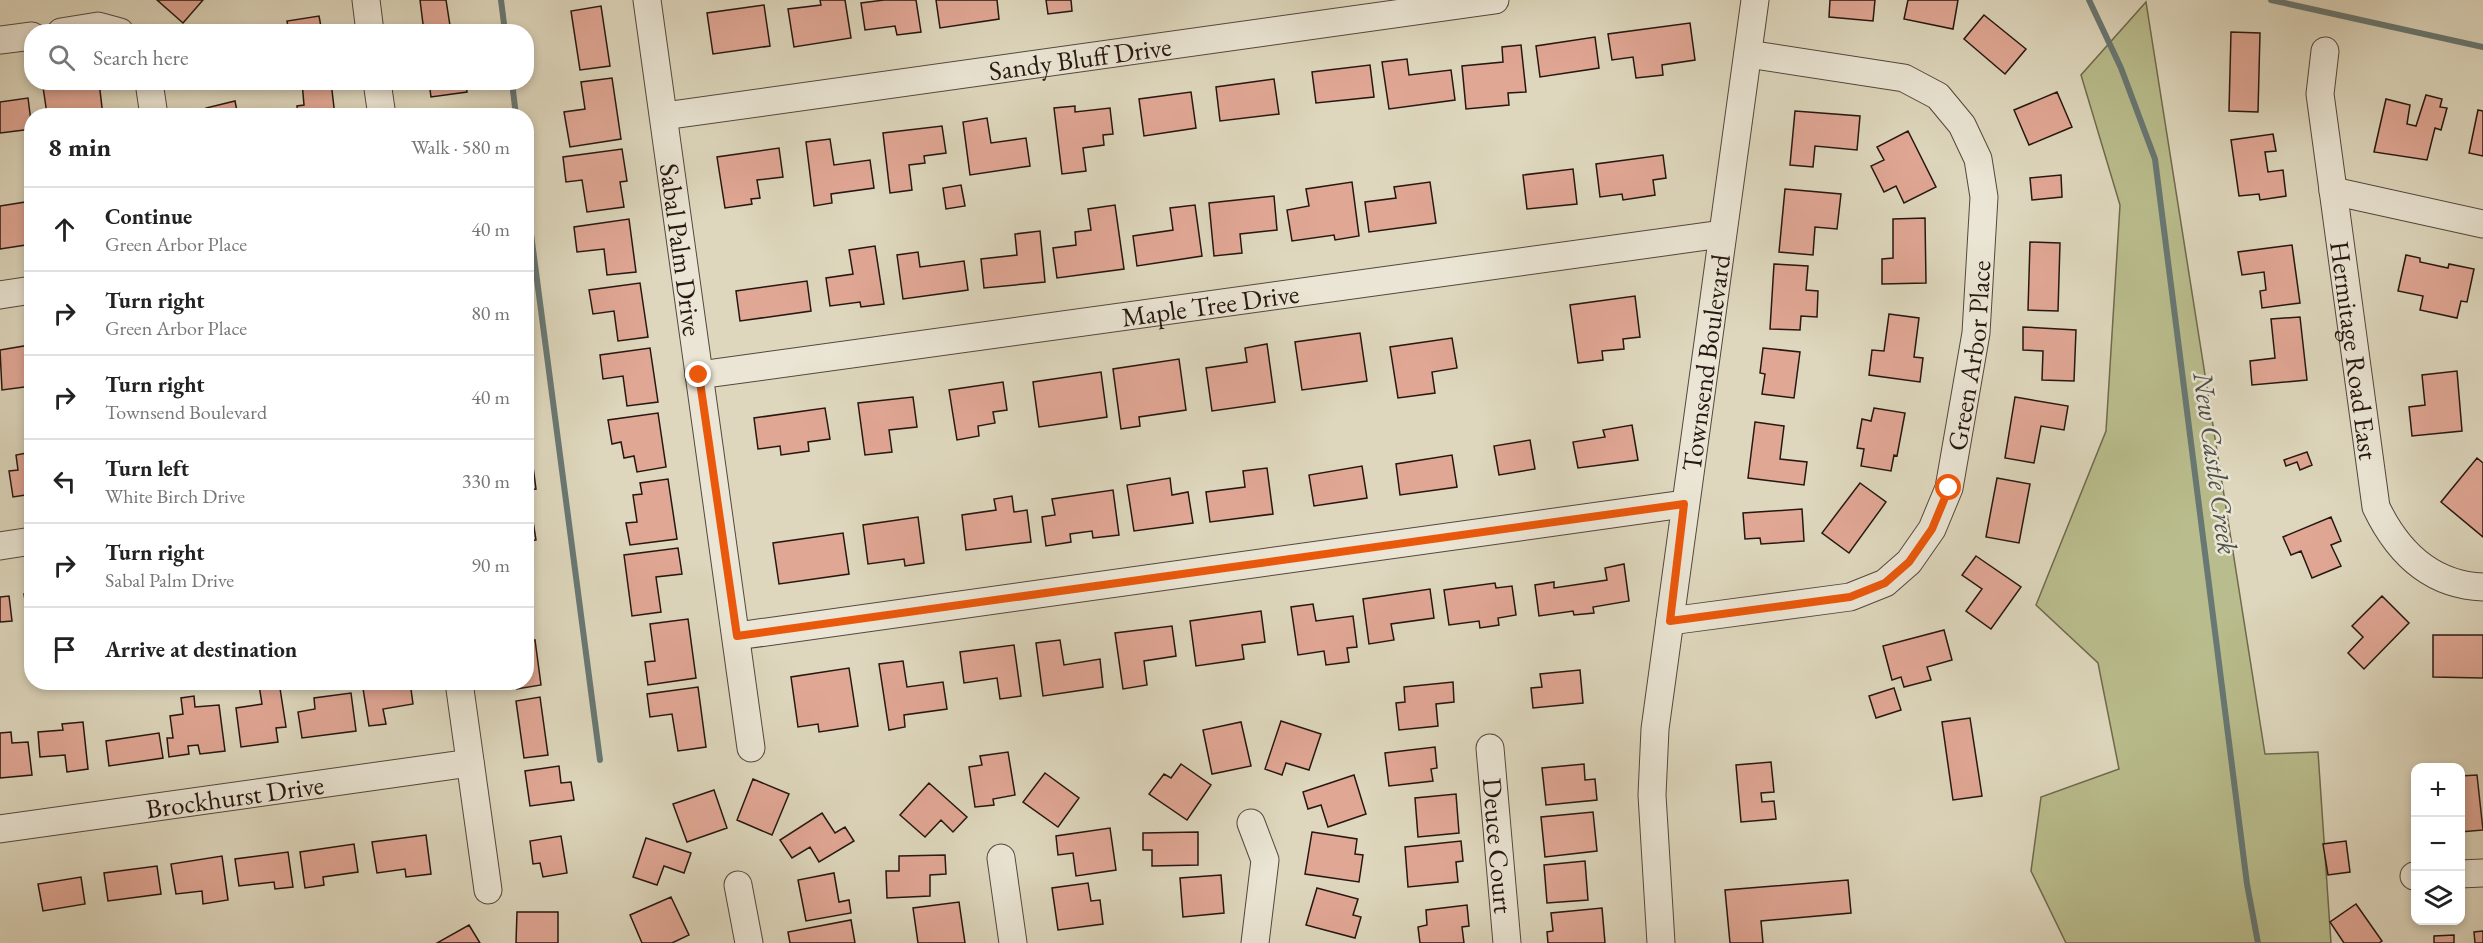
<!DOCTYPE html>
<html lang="en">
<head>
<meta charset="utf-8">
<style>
	:root { --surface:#fff; --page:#f2f2f2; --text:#222; --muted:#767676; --line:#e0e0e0 }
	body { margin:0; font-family:"EB Garamond",serif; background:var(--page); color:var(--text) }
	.controls { position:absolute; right:18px; bottom:18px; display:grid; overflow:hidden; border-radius:12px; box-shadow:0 3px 9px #0003 }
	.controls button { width:54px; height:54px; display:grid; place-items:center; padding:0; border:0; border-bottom:2px solid var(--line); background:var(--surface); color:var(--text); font:30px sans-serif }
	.stop { position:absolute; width:18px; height:18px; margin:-14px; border:4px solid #ea580c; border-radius:50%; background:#fff }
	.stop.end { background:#ea580c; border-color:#fff; box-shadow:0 2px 6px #0008 }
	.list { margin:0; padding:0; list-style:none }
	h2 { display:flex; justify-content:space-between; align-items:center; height:78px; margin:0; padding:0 24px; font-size:26px }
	h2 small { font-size:20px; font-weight:400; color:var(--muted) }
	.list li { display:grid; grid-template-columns:39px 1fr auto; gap:18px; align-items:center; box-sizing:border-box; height:84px; padding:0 24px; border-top:2px solid var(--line) }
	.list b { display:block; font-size:22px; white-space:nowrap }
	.list p { margin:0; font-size:20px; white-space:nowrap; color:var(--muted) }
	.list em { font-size:20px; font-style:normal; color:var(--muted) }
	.icon { flex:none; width:33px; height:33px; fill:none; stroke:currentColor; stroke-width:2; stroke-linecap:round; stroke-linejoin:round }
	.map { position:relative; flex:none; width:2483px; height:943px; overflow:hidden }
	.search { position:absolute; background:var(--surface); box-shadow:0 3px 9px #0003; left:24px; top:24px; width:510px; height:66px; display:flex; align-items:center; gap:15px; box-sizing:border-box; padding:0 21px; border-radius:24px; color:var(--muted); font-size:22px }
	.panel { position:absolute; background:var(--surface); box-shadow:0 3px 9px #0003; left:24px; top:108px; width:510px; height:582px; border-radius:24px }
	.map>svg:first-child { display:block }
</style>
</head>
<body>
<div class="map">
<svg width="2483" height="943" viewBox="0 0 2483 943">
	<rect width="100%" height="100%" fill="#ded7bd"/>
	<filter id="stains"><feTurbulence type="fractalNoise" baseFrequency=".00333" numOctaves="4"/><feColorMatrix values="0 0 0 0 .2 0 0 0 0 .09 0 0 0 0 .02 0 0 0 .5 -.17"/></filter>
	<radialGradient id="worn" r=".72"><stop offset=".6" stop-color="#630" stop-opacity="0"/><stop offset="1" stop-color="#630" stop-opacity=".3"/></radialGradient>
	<path fill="#b9bc8c" stroke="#706a4e" stroke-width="1.5" d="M2146,2L2265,754L2318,752L2331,943H2066L2031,871L2041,797L2119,769L2098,663L2036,605L2106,431L2120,205L2081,75Z"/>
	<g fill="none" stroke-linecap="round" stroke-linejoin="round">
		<path stroke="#687874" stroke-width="6" d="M501,0L505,32
			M2089,0L2121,68L2155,159L2247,884L2258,943
			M2271,0L2483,47
			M512,82L516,116
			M526,196L600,760"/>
	</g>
	<path fill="#e1a795" stroke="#261711" stroke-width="1.5" d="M157,0H203L183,23Z
		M420,0H446L451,32H424Z
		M820,0H845L851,38L794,47L788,9L821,5Z
		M884,0H916L921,32L897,35L895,26L865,30L861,3Z
		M936,0H997L999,19L940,28Z
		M1046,0H1071L1072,11L1048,14Z
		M1830,0H1875L1873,21L1829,17Z
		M1908,0H1958L1953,29L1904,19Z
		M764,5L770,46L713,54L707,13Z
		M601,6L610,66L580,70L571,11Z
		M1984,15L2026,49L2005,74L1964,39Z
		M319,16L322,32H289L287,21Z
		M1690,23L1695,60L1662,65L1663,75L1636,78L1633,57L1612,60L1608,34Z
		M2231,32L2260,33L2258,112L2229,111Z
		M1595,37L1599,68L1540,77L1536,46Z
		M1521,45L1526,92L1508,93L1509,105L1466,109L1462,66L1503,62L1502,47Z
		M1407,59L1409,75L1451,70L1455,100L1389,109L1382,62Z
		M1370,65L1374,97L1316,103L1312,72Z
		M612,78L621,139L570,147L564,112L585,109L581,82Z
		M1274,79L1279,114L1220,121L1216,87Z
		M75,82H99L103,116H79V109L47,114L43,87Z
		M302,82H331L335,116H298L297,106L304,105Z
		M429,82H466L467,92L431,97Z
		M1191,92L1196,128L1144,136L1139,99Z
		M2057,92L2072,127L2029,145L2014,110Z
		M2426,95L2442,99L2440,107L2447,108L2441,130L2435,128L2427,160L2374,152L2386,99L2410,105L2407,124L2416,126Z
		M28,98L32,129L0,133V102Z
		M235,101L238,116H207L206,108Z
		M1075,106V112L1110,108L1113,134L1103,135L1104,145L1083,148L1086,171L1062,174L1054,108Z
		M462,110V116H437V112Z
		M2478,110L2483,111V156L2469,153Z
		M1795,111L1860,116L1857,150L1815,146L1813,167L1790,165Z
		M987,118L991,143L1026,138L1030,166L970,175L963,122Z
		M942,126L946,153L924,156L925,163L909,165L912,190L890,193L883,133Z
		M1908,131L1936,187L1904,203L1896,186L1884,192L1871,166L1884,160L1877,147Z
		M2273,134L2276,151L2265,152L2268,172L2283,170L2286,196L2260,200L2259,194L2239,196L2231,140Z
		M830,139L834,165L870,160L874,188L831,194L832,203L814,206L806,142Z
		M779,148L783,177L757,180L760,198L751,199L752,204L725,208L717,157Z
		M622,149L627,181L620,182L624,207L587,212L582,180L566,182L563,157Z
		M1663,155L1666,178L1653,180L1655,195L1623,200L1622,194L1600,197L1596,164Z
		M1573,169L1577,204L1527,209L1523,175Z
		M2061,175L2062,197L2032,200L2030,178Z
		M1352,182L1359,236L1335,240L1334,235L1292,241L1287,210L1309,206L1306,189Z
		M1430,182L1436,223L1369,232L1365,202L1396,198L1394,187Z
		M961,185L965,206L946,209L943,188Z
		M1785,189L1841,194L1837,229L1815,227L1813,255L1779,252Z
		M1274,196L1277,230L1240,234L1242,253L1214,256L1209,203Z
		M32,201V244L0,249V206Z
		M1115,205L1124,269L1057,278L1053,248L1076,245L1075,232L1091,230L1088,209Z
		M1195,205L1202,256L1137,266L1133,236L1173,230L1170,208Z
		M1925,218L1926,283L1882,284V259L1893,258V219Z
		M629,219L636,272L607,275L604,249L577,252L574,227Z
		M1040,231L1045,282L984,288L981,259L1017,255L1015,234Z
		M2030,242L2060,243L2058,311L2028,310Z
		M2292,245L2300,303L2262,308L2260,291L2266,290L2264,272L2242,275L2238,252Z
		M875,246L884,304L861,307L860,302L830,306L826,278L853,274L849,250Z
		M918,252L920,267L964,261L968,290L903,299L897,255Z
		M2406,255L2420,258V262L2448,268L2449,264L2474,269L2467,302L2461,301L2457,318L2420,310L2423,296L2398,291Z
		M1774,264L1808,266L1806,290L1818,291L1817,317L1801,316L1800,330L1770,329Z
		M807,281L811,311L740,321L736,291Z
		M640,283L648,337L618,341L614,311L593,314L589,290Z
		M1635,296L1640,337L1623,339L1624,349L1602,351L1603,360L1578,363L1570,305Z
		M1889,314L1919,318L1914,357L1923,358L1920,382L1869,375L1872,350L1884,351Z
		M2300,317L2307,380L2252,385L2250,361L2275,358L2271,319Z
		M2023,327L2076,330L2074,381L2042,380L2043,351L2023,350Z
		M1360,333L1367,381L1302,390L1295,342Z
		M1452,338L1457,368L1432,372L1435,393L1398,398L1390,347Z
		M1267,344L1275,402L1212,411L1206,368L1247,362L1245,348Z
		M30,345L32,386L2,390L0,350Z
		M650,348L658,402L627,406L623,376L603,379L600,355Z
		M1763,348L1800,352L1794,398L1762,394L1765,374L1760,373Z
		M1179,359L1186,410L1139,417L1140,426L1121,429L1113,369Z
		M2457,371L2462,431L2412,436L2409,407L2425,405L2422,375Z
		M1101,372L1107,417L1039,427L1033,382Z
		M1003,382L1007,410L993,412L995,423L978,426L979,436L957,440L949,390Z
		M913,397L917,427L889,430L892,452L865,455L858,403Z
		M2015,397L2068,406L2064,430L2041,426L2034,463L2005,458Z
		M825,408L830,439L808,442L809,451L781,455L780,446L758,449L754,418Z
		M1874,408L1905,413L1897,456L1894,455L1891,471L1861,466L1864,449L1857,448L1862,419L1871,421Z
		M658,413L666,467L637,472L634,456L624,458L621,442L612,444L608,420Z
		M1755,422L1784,426L1780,459L1807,462L1804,485L1748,478Z
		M1632,425L1638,460L1578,468L1573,442L1605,437L1603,430Z
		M1530,440L1535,469L1499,475L1494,446Z
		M531,451L536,489L526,490V452Z
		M32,452V494L13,497L9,471L18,470L16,455Z
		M2307,452L2312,465L2300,470L2297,462L2286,466L2284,460Z
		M1452,455L1457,487L1400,495L1396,464Z
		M2477,458L2483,463V537L2441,502Z
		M1362,466L1367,498L1314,506L1309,475Z
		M1267,468L1273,514L1210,522L1206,492L1245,487L1243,471Z
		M1170,478L1172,495L1188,492L1193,523L1134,531L1127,485Z
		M1997,478L2030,484L2019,543L1986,537Z
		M668,479L677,539L630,545L626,523L637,522L633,495L642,494L640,483Z
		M1860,483L1886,502L1849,553L1822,533Z
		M1113,490L1119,535L1093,538L1092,531L1070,534L1071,542L1046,546L1042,517L1055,515L1052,499Z
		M1012,496L1014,512L1027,510L1031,542L966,550L962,515L996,510L994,499Z
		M1802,509L1804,541L1761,544L1760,538L1745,539L1743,513Z
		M526,515H532L536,540L526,542Z
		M918,517L924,563L905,566L904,559L868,564L863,525Z
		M2331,517L2341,541L2331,545L2341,566L2312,578L2301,551L2291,555L2283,537Z
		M843,533L849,574L779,584L773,543Z
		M678,548L682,574L656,577L661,612L632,616L624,555Z
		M1976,556L2021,587L1991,629L1966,611L1982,589L1962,575Z
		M1624,564L1629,601L1593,607L1594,613L1574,615L1573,611L1539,616L1535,585L1554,582V588L1607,580L1605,568Z
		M526,581L532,621L526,622Z
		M1495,583L1496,588L1512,586L1516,615L1498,618L1499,625L1480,628L1479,621L1449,625L1444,590Z
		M1430,589L1434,618L1391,624L1394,640L1369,644L1363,599Z
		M32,593V627H29L24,594Z
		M9,596L12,621L0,622V597Z
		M2382,596L2409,623L2364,669L2348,653L2363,637L2352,626Z
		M1313,604L1316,621L1353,616L1357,647L1347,648L1349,662L1326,665L1324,651L1298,655L1291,607Z
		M1261,611L1265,642L1242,645L1244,659L1196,666L1190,621Z
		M688,619L696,678L648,685L645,662L655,661L650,624Z
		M1172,626L1176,656L1144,661L1147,685L1123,689L1115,633Z
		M1944,630L1952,660L1927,667L1931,680L1904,687L1901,677L1892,680L1883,646Z
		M2433,635H2483V678L2433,677Z
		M535,640L541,685L517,689L516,682H526V642Z
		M1060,640L1064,665L1100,659L1103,687L1043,696L1036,643Z
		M1014,645L1021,696L1000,699L997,678L964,683L960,652Z
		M903,661L907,687L943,682L947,709L904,715L905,727L889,730L879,664Z
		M849,668L858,726L819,732L818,724L798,727L791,677Z
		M1580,670L1583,703L1533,708L1531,688L1542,687L1540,674Z
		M279,682L286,727L276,728L278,742L241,747L236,708L262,704L259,685Z
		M362,682H410L413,704L383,709L386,724L369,726Z
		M1453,682L1454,702L1436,704L1438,726L1399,730L1396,703L1405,702L1404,687Z
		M698,687L706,747L678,751L672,714L650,717L647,694Z
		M1894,688L1901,710L1876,718L1869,696Z
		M351,693L356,731L302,738L298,712L315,709L314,698Z
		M194,696L195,707L219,705L225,751L200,754L198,745L188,746L189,754L169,757L167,738H173L170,716L183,714L181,698Z
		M540,697L548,755L524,758L516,701Z
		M1970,718L1982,796L1953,800L1942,722Z
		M1281,721L1321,734L1309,770L1286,763L1282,775L1265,769Z
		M83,722L88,769L67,772L65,755L40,757L38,732L63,730L62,724Z
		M1241,722L1251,766L1212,774L1203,730Z
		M11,732L12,743L28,742L32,775L0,778V733Z
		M159,733L163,758L109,766L106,741Z
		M1435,747L1437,768L1431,769L1433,781L1389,786L1385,753Z
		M1008,752L1015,795L993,799L994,805L975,807L969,767L982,765L980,756Z
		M1771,762L1774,792L1761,793L1762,802L1774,801L1776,819L1741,822L1736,765Z
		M1181,764L1211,785L1187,820L1149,794L1164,774L1171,778Z
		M1584,764L1585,780L1595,779L1597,800L1546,805L1542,768Z
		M559,766L561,783L571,782L574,800L530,806L525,771Z
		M1045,773L1079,798L1058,827L1023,802Z
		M1354,775L1366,814L1328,827L1321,805L1308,809L1303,792Z
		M2477,775L2483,830L2460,832V776Z
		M753,779L789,794L772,835L737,820Z
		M929,783L967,817L953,832L941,820L925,837L900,815Z
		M714,790L727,828L687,842L673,804Z
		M1456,794L1459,833L1418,837L1415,798Z
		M1593,812L1597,851L1545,857L1541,817Z
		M822,813L835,833L845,827L854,841L819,862L810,847L792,858L780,840Z
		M1110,828L1116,870L1076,876L1073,853L1058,855L1056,836Z
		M1198,832V865L1152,866V850H1143V833Z
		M1312,832L1357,839L1355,854L1363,855L1359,882L1305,874Z
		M426,835L431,874L406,877L405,869L377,873L372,842Z
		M561,836L567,873L543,877L540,863L533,864L530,841Z
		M646,838L691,853L684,873L664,866L657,885L633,877Z
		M1461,841L1463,861L1456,862L1458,882L1408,887L1405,847Z
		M2346,841L2350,872L2328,875L2323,844Z
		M354,844L358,872L323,877L324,885L305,888L300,852Z
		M288,852L293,887L275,889L274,882L239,886L235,859Z
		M945,855L946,874L930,875V896L887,898L886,871H899V856Z
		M222,856L228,900L203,904L202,891L176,894L171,864Z
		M1585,861L1588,900L1547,903L1544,865Z
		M157,866L161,894L108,901L104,873Z
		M834,873L839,902L849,900L851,913L806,921L798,880Z
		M1221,875L1224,913L1183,917L1180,878Z
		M81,877L85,904L43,911L38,884Z
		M1848,880L1851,913L1761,921L1763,943H1730L1725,890Z
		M1088,883L1091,901L1100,900L1103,924L1058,930L1052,888Z
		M1317,888L1358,899L1353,915L1361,917L1355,938L1306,925Z
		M671,897L689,935L672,943H642L630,915Z
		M959,902L965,943H918L913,908Z
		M2356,904L2382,941L2379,943H2344L2330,922Z
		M1467,905L1469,926L1462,927L1464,943H1420L1418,927L1427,925L1426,910Z
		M1602,908L1605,943H1548L1547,932L1553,931L1551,913Z
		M517,912H558V943H516Z
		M851,920L855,943H790L788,932Z
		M469,925L480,943H437Z
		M2483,931V943H2475L2474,932Z
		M2454,935V943H2434V936Z"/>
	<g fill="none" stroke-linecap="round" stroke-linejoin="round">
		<defs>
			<g id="minor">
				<path d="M366,0L370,32"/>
				<path id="s1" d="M647,0L751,748"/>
				<path d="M61,32L98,26L120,32"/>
				<path d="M0,40L32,36"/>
				<path id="s2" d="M2325,51L2320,94L2376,507C2397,551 2430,585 2483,587"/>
				<path d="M149,82L154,116"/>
				<path d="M377,82L382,116"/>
				<path id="s3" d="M664,116L1495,0"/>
				<path d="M2333,191L2483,224"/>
				<path d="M0,295L32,290"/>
				<path id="s4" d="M699,375L1722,234"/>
				<path d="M0,546L32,541"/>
				<path id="s5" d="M1670,621L1850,597L1885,583L1909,562L1932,529L1949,488L1976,333L1984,197L1978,159L1962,125L1938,96L1904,78L1748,54"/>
				<path d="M737,636L1684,504"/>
				<path d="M459,682L488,890"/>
				<path id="s6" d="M1490,748L1507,943"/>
				<path d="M1251,823L1265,860L1255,943"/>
				<path id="s7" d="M0,829L470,763"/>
				<path d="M1001,858L1013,943"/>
				<path d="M2460,874L2483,873"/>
				<path d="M2414,876H2416"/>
				<path d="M738,885L749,943"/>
				<path id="s8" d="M1661,943L1652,795L1655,729L1755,0"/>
			</g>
		</defs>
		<use href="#minor" stroke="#54473c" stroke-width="29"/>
		<use href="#minor" stroke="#eae5d4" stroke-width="27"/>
	</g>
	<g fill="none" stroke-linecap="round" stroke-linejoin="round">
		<path stroke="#ea580c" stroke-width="8" d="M699,375L737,636L1684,504L1670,621L1850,597L1885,583L1909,562L1932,529L1949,488"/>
	</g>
	<g text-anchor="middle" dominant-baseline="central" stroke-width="5" stroke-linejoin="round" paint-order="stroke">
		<g font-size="27" fill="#261711" stroke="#eae5d4">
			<text stroke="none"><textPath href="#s3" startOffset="420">Sandy Bluff Drive</textPath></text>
			<text stroke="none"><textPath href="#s1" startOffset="252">Sabal Palm Drive</textPath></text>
			<text stroke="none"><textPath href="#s4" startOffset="516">Maple Tree Drive</textPath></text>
			<text stroke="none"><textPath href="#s2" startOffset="302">Hermitage Road East</textPath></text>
			<text stroke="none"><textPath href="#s5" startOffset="470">Green Arbor Place</textPath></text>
			<text stroke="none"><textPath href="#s8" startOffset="584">Townsend Boulevard</textPath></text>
			<text stroke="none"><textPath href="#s7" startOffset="237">Brockhurst Drive</textPath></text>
			<text stroke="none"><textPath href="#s6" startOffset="98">Deuce Court</textPath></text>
		</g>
		<g font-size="28" font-style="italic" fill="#4c4f4b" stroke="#eae5d4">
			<text transform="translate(2216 463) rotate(82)">New Castle Creek</text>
		</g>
	</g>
	<rect width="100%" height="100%" filter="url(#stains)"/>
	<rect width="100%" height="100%" fill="url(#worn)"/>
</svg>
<div class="controls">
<button>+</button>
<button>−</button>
<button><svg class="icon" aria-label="layers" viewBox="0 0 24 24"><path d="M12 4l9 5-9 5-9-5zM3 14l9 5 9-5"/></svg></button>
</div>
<div class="stop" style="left:1949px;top:488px"></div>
<div class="stop end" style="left:699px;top:375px"></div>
<div class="search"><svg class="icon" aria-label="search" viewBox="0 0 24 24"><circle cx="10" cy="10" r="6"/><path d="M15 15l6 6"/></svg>Search here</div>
<section class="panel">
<h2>8 min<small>Walk · 580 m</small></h2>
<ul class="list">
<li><svg class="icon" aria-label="ahead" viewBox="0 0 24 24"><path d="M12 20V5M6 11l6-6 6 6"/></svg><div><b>Continue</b><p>Green Arbor Place</p></div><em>40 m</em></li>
<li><svg class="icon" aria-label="right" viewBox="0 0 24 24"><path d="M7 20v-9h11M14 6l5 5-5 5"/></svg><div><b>Turn right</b><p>Green Arbor Place</p></div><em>80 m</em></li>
<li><svg class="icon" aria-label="right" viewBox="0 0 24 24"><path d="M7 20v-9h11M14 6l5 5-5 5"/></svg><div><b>Turn right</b><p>Townsend Boulevard</p></div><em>40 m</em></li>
<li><svg class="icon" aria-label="left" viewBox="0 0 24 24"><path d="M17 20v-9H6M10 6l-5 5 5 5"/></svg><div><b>Turn left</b><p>White Birch Drive</p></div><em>330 m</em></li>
<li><svg class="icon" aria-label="right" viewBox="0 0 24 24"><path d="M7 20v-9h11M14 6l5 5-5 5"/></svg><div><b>Turn right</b><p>Sabal Palm Drive</p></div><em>90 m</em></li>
<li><svg class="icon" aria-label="arrive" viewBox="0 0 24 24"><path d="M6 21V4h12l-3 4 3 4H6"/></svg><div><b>Arrive at destination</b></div></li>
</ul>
</section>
</div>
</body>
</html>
